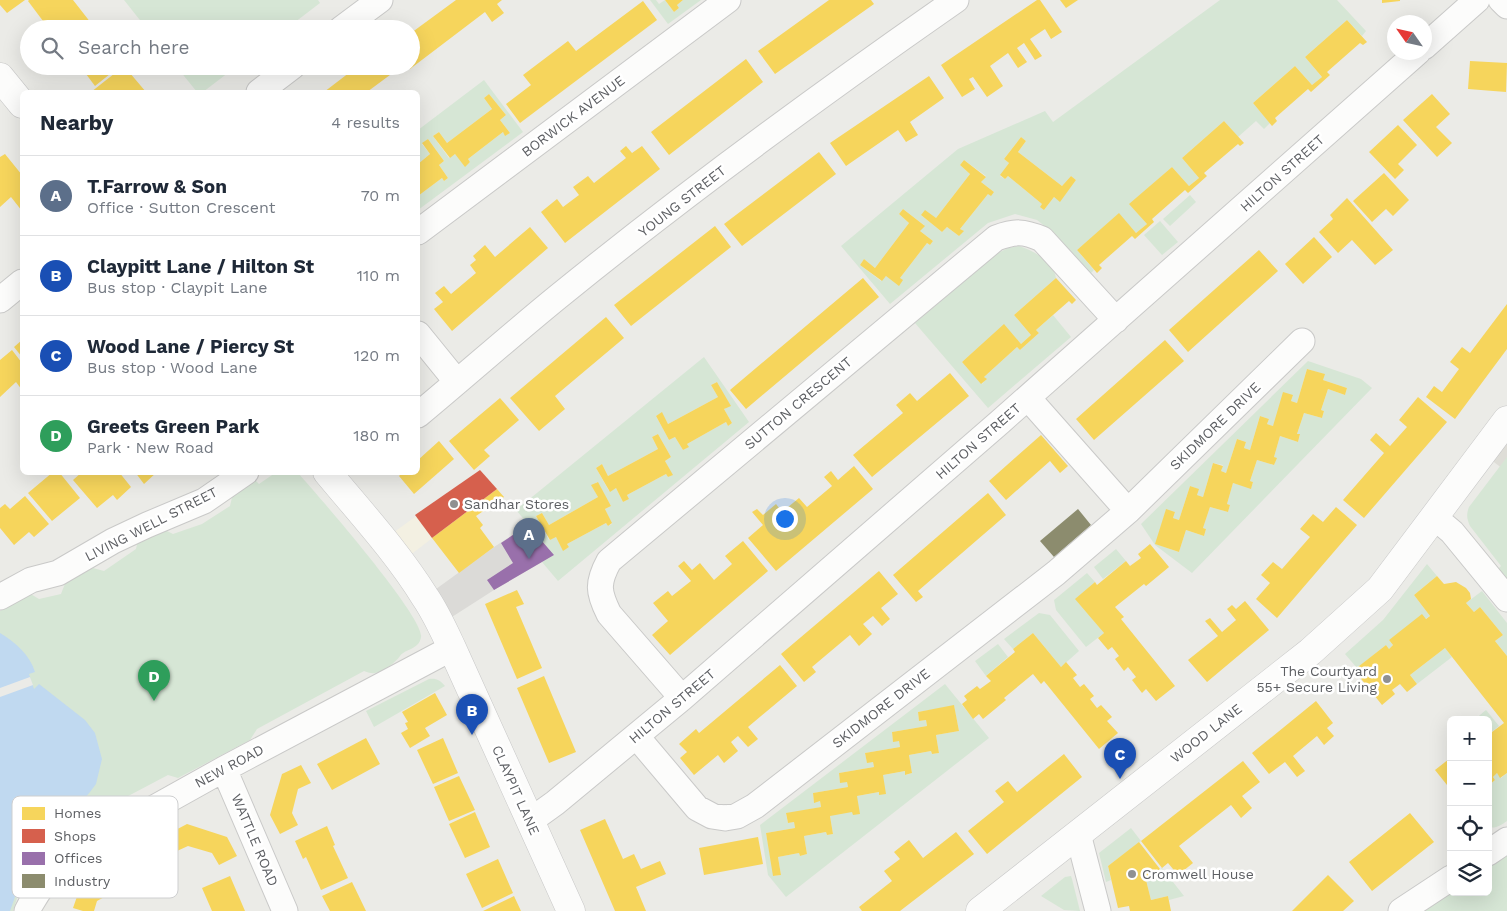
<!DOCTYPE html>
<html lang="en">
<head>
<meta charset="utf-8">
<style>
	:root { --surface:#fff; --page:#f6f6f7; --text:#1f2937; --muted:#747a83; --line:#e0e1e3; --accent:#8f9091 }
	body { margin:0; font-family:"Work Sans",sans-serif; background:var(--page); color:var(--text) }
	.controls { position:absolute; right:15px; bottom:15px; display:grid; overflow:hidden; border-radius:8px; box-shadow:0 5px 20px #0002 }
	.controls button { width:45px; height:45px; display:grid; place-items:center; padding:0; border:0; border-bottom:1px solid var(--line); background:var(--surface); color:var(--text); font:25px sans-serif }
	.compass { position:absolute; left:1387px; top:15px; width:45px; height:45px; border-radius:50%; background:var(--surface); box-shadow:0 5px 20px #0002; rotate:304deg }
	.you { position:absolute; left:784px; top:518px; width:18px; height:18px; margin:-12px; border:4px solid #fff; border-radius:50%; background:#1a73e8; box-shadow:0 0 0 8px #1a73e833 }
	.badge { display:grid; place-items:center; width:32px; height:32px; border-radius:50%; background:var(--accent); color:#fff; font-size:16px; font-weight:700 }
	.pin { position:absolute; translate:-50% -41px; filter:drop-shadow(0 1px 2px #0008) }
	.pin::after { content:''; position:absolute; top:26px; width:18px; height:15px; background:inherit; clip-path:polygon(0 0,100% 0,50% 100%) }
	.list { margin:0; padding:0; list-style:none }
	h2 { display:flex; justify-content:space-between; align-items:center; height:65px; margin:0; padding:0 20px; font-size:21px }
	h2 small { font-size:16px; font-weight:400; color:var(--muted) }
	.list li { display:grid; grid-template-columns:32px 1fr auto; gap:15px; align-items:center; box-sizing:border-box; height:80px; padding:0 20px; border-top:1px solid var(--line) }
	.list b { display:block; font-size:19px; white-space:nowrap }
	.list p { margin:0; font-size:16px; white-space:nowrap; color:var(--muted) }
	.list em { font-size:16px; font-style:normal; color:var(--muted) }
	.icon { flex:none; width:28px; height:28px; fill:none; stroke:currentColor; stroke-width:2; stroke-linecap:round; stroke-linejoin:round }
	.map { position:relative; flex:none; width:1507px; height:911px; overflow:hidden }
	.search { position:absolute; background:var(--surface); box-shadow:0 5px 20px #0002; left:20px; top:20px; width:400px; height:55px; display:flex; align-items:center; gap:12px; box-sizing:border-box; padding:0 18px; border-radius:28px; color:var(--muted); font-size:19px }
	.panel { position:absolute; background:var(--surface); box-shadow:0 5px 20px #0002; left:20px; top:90px; width:400px; height:385px; border-radius:8px }
	.map>svg:first-child { display:block }
</style>
</head>
<body>
<div class="map">
<svg width="1507" height="911" viewBox="0 0 1507 911">
	<rect width="100%" height="100%" fill="#ebebe7"/>
	<path fill="#f3f0e2" d="M480,470L497,489L401,562L383,540Z"/>
	<path fill="#dbdad7" d="M528,525L554,555L494,590L441,624L425,597L494,547Z"/>
	<path fill="#deddd7" d="M1507,420V472L1482,453Z"/>
	<path fill="#d6e6d5" fill-rule="evenodd" d="M124,0H318L320,3L286,29H147Z
		M650,0H656L659,4L665,0L674,12L679,8L677,5L683,0H701L668,24Z
		M1220,0H1337L1366,31L1362,36L1347,20L1305,57L1322,77L1312,85L1295,66L1253,103L1270,123L1264,129L1256,121L1238,137L1224,121L1182,158L1199,178L1189,186L1172,167L1130,204L1147,224L1136,233L1119,214L1077,250L1094,270L1091,273L1056,235L1037,220L1015,214L988,223L890,304L841,246L958,149L1045,111L1053,122ZM1021,137L1026,141L1018,152L1062,186L1071,176L1076,180L1060,201L1054,197L1044,210L1042,204L1008,176L1005,179L1000,176L1009,163L1004,159ZM964,160L986,176L981,182L994,192L988,194L960,229L963,231L959,236L947,227L942,232L921,215L936,218L970,174L960,165ZM903,209L924,225L920,231L933,241L930,245L927,243L900,278L886,276L881,281L860,265L864,259L875,268L909,223L899,214Z
		M176,66H237L203,92H197Z
		M484,80L523,132L418,210V196L442,178L444,181L448,178L439,165L444,161L428,139L422,144L430,154L418,164V130ZM489,94L506,115L500,120L510,133L506,135L503,132L468,159L470,162L465,166L455,154L449,158L433,136L439,132L447,143L492,109L484,98Z
		M1190,195L1196,202L1170,226L1163,219Z
		M1160,221L1178,242L1162,255L1144,235Z
		M1019,246C1033,250 1054,262 1056,278L1014,315L1031,335L1021,344L1004,325L962,362L982,384L986,379L984,377L1017,347L1020,350L1039,333L1036,330L1053,315L1071,337L988,408L915,323L998,253L1008,248Z
		M704,357L749,422L558,581L542,562L554,555L516,510ZM717,382L730,405L724,409L732,423L728,426L726,422L687,444L688,447L683,450L675,437L669,440L656,416L662,413L668,424L718,397L711,385ZM658,434L671,457L665,461L672,475L668,477L666,474L627,495L629,499L623,502L616,488L609,491L596,468L602,464L608,476L658,449L652,437ZM597,482L611,506L605,509L612,524L608,526L606,523L567,544L569,547L563,550L556,537L549,540L536,516L542,513L549,525L598,497L592,486Z
		M1308,361L1361,379L1372,388L1192,573L1155,545L1141,524ZM1307,369L1324,374L1323,380L1347,388L1345,395L1328,389L1321,410L1324,411L1322,418L1304,413L1297,434L1300,435L1298,442L1280,436L1274,457L1276,459L1274,465L1257,460L1250,481L1253,482L1251,488L1233,483L1227,504L1230,505L1228,512L1210,507L1203,528L1206,529L1204,536L1186,530L1179,552L1156,544L1166,510L1175,512L1173,518L1179,520L1190,486L1198,489L1197,495L1203,497L1213,463L1223,465L1221,471L1226,473L1237,439L1246,442L1244,448L1250,450L1260,416L1269,419L1267,424L1273,426L1293,395L1291,401L1297,403Z
		M1507,457V584L1496,571L1501,566L1470,526C1467,519 1466,515 1469,507Z
		M275,473H298C316,493 425,618 421,637C419,650 406,648 400,656C395,663 384,671 375,673C372,674 367,672 364,671L257,729L250,740L178,778L168,775L96,813L89,826L53,849L30,872L18,895L13,911H0V611L29,593L39,599L61,594L66,581L93,568L104,571L136,549L138,540L163,529L173,534L202,524L230,506L233,493L254,479L259,484Z
		M1116,549L1126,561L1103,579L1094,567Z
		M1427,564L1437,576L1414,595L1430,616L1389,640L1393,645L1389,649L1386,645L1357,668L1345,654L1383,620Z
		M1087,573L1095,582L1076,599L1104,633L1086,647L1056,610L1054,600Z
		M1482,591L1507,623V656L1495,641L1503,635L1480,607L1474,612L1466,603Z
		M1039,613L1050,615L1079,651L1061,667L1033,633L1013,649L1004,639Z
		M998,644L1008,657L986,676L975,661Z
		M1445,648L1452,657L1417,684L1410,675Z
		M429,679C436,678 440,680 445,686L374,727L366,711Z
		M945,684L989,738L786,897L768,875L760,825ZM954,706L959,731L936,735L939,753L932,754L931,751L909,755L912,773L906,775L905,771L883,775L879,795V792L857,796L830,816L833,834L827,835L826,832L804,836L807,854L800,856L799,853L778,857L781,875L774,876L766,833L795,828L794,822L788,823L786,814L821,807L820,801L814,802L813,793L848,787L847,782H840L839,773L874,767L873,762H867L865,753L900,747L899,741H893L892,732L927,726L926,720L919,721L918,712Z
		M1486,710L1499,726L1488,735V720H1474Z
		M1497,773L1501,778L1507,773V821C1501,825 1496,829 1488,827V786L1495,780L1493,777Z
		M1131,828L1141,841L1108,866L1111,880L1106,882L1099,853Z
		M1507,850V911H1417L1451,892H1488V862Z
		M1162,868L1184,896L1169,900L1168,896L1151,900L1146,880Z
		M1071,876L1072,879L1080,911L1064,910L1041,896L1065,877Z"/>
	<path fill="#c0d9f0" d="M0,633C15,642 30,655 35,672L29,674L34,689L39,684L85,720L95,733L102,759L96,784L90,792L69,816L49,829L36,850L39,858L21,880L10,911H0Z"/>
	<path fill="#ebebe7" d="M30,677L33,685L0,697V688Z"/>
	<path fill="#f6d55c" d="M0,0H25L7,13L0,5Z
		M29,0H73L91,23L85,29H49L28,1Z
		M456,0H502L497,4L504,13L492,22L485,12L410,69L408,66H411V33Z
		M665,0H683L677,5L679,8L674,12Z
		M829,0H871L874,4L775,74L758,51Z
		M1037,0H1040L1062,32L1051,39L1045,29L1030,39L1042,56L1035,60L1024,43L1017,48L1027,62L1018,68L1008,53L990,66L1003,86L987,97L973,77L969,79L975,89L962,97L941,65Z
		M1060,0H1078L1066,8Z
		M1382,0H1400V1L1382,3Z
		M643,1L657,20L520,123L506,104L531,85L523,75L568,41L576,51Z
		M1347,20L1367,42L1363,45L1360,43L1327,72L1330,75L1311,92L1308,89L1275,118L1277,121L1272,126L1253,103L1295,66L1312,85L1322,77L1305,57Z
		M746,59L763,82L669,155L651,132Z
		M1470,61L1507,63L1506,92L1468,89Z
		M80,66H120L95,86Z
		M124,66L146,92H91Z
		M358,66H389L394,72L367,92H324Z
		M929,76L944,98L910,122L918,135L906,142L898,130L846,166L830,143Z
		M489,94L506,115L500,120L510,133L505,136L503,132L468,159L470,162L465,167L455,154L450,158L433,136L439,132L447,143L492,109L484,98Z
		M1432,94L1450,114L1436,127L1452,143L1437,157L1403,120Z
		M1224,121L1244,143L1240,146L1238,144L1204,173L1207,176L1188,193L1185,190L1152,219L1154,222L1135,239L1132,236L1099,265L1102,268L1097,273L1077,250L1119,213L1136,233L1147,224L1129,204L1172,167L1189,186L1199,178L1182,158Z
		M1398,125L1417,145L1398,164L1404,170L1395,179L1369,152Z
		M1021,137L1026,141L1018,152L1062,186L1071,176L1076,180L1060,202L1054,197L1044,210L1040,207L1042,204L1008,176L1005,179L1000,175L1009,163L1004,159Z
		M428,139L444,161L439,165L448,178L444,181L442,178L418,196V164L430,154L422,143Z
		M626,146L632,153L642,146L660,169L565,243L541,212L557,199L563,207L579,195L573,187L588,176L594,183L626,158L620,151Z
		M819,152L836,174L742,246L724,224Z
		M5,154L22,175V211L11,197L0,207V157Z
		M964,160L986,177L981,182L994,192L991,196L988,194L960,229L964,231L959,236L947,227L942,232L921,215L925,210L936,218L970,174L960,165Z
		M1384,173L1409,200L1393,216L1386,209L1372,222L1353,201Z
		M1347,198L1393,250L1375,265L1352,240L1338,253L1319,232L1333,219L1330,215Z
		M903,209L925,226L920,231L933,241L930,245L927,243L900,278L903,280L899,286L886,276L882,281L860,265L864,259L875,268L909,223L899,214Z
		M715,226L731,247L631,326L614,305Z
		M530,227L548,248L452,331L434,309L443,302L435,293L444,286L451,294L476,273L470,265L476,260L473,256L485,245L495,257Z
		M1314,237L1332,257L1303,284L1285,264Z
		M1259,250L1278,271L1188,352L1169,330Z
		M863,278L879,297L746,409L730,390Z
		M1056,278L1076,300L1072,304L1069,301L1053,315L1036,330L1039,333L1020,350L1017,347L984,377L987,379L981,384L962,362L1004,324L1021,344L1031,335L1014,315Z
		M1507,304V349L1455,419L1426,397L1434,386L1442,392L1459,369L1450,362L1462,347L1470,353Z
		M606,317L624,338L555,396L565,409L539,431L510,398Z
		M22,340V357L14,347Z
		M1165,340L1184,361L1094,440L1076,419Z
		M12,350L22,363V390L16,382L0,397V360Z
		M1307,369L1325,374L1323,380L1347,388L1345,395L1328,389L1321,410L1324,411L1322,418L1304,413L1297,434H1300L1298,442L1280,436L1274,457L1277,458L1274,465L1257,460L1250,481L1253,482L1251,489L1233,483L1227,504L1230,505L1228,512L1210,507L1203,528L1206,529L1204,536L1186,530L1179,552L1155,544L1166,509L1175,512L1173,518L1179,520L1190,486L1199,489L1197,495L1203,497L1213,463L1223,466L1221,471L1226,473L1237,439L1246,442L1244,448L1250,450L1260,416L1269,419L1267,424L1273,426L1283,392L1293,395L1291,401L1297,403Z
		M950,373L969,396L872,477L853,455L903,413L896,405L910,393L917,401Z
		M717,382L731,406L724,409L732,423L728,426L726,422L687,444L689,447L683,450L675,437L669,440L656,416L662,412L668,424L718,397L711,385Z
		M1418,397L1447,422L1364,518L1343,500L1384,453L1370,440L1376,433L1390,446L1407,427L1399,420Z
		M500,398L519,420L484,450L490,456L474,470L449,441Z
		M658,434L671,457L665,461L673,475L668,477L666,474L627,495L629,499L623,502L616,488L610,492L596,468L602,464L608,476L658,449L652,437Z
		M1041,435L1068,466L1060,473L1050,461L1006,500L989,481Z
		M439,441L454,459L414,494L399,476L403,472H418V460Z
		M854,466L873,489L776,571L748,538L763,525L752,512L757,509L763,515L776,504L782,512L799,498L807,507L832,486L824,477L831,471L838,480Z
		M53,472H59L80,498L52,521L28,493Z
		M82,472H119L131,487L117,500L113,495L97,508L73,480Z
		M135,472H157L144,484Z
		M598,482L611,506L605,509L612,523L608,526L606,523L567,544L569,547L563,551L556,537L550,540L536,516L542,513L549,525L598,497L591,485Z
		M497,489L504,497L476,516L483,525L480,528L494,547L459,573L432,538Z
		M988,493L1006,515L918,591L923,597L916,602L893,575Z
		M25,496L49,524L34,537L29,532L14,545L0,528V508L5,504L10,509Z
		M1336,507L1357,525L1277,618L1256,599L1270,583L1261,575L1273,562L1282,569L1310,537L1300,529L1313,514L1323,522Z
		M743,541L768,571L670,655L652,635L668,621L653,603L668,591L672,596L691,581L678,566L684,561L692,570L700,563L714,580L732,564L725,556Z
		M1150,544L1169,567L1146,586L1144,584L1115,607L1124,617L1121,619L1175,686L1156,701L1146,689L1142,693L1132,680L1136,677L1128,667L1124,671L1115,659L1119,656L1112,647L1108,650L1098,638L1104,633L1075,599L1095,582L1097,585L1126,561L1130,566L1141,558L1138,554Z
		M879,571L898,594L881,608L890,619L882,626L873,616L863,624L872,634L859,646L850,635L812,667L816,672L804,682L781,654Z
		M1437,576L1444,584L1456,582L1466,588L1470,593L1471,599L1466,603L1474,612L1480,607L1503,635L1495,641L1507,656V773L1500,778L1497,773L1493,777L1495,780L1488,786V735L1504,723L1445,648L1410,675L1417,684L1407,692L1400,684L1392,690L1395,694L1382,705L1354,670L1386,645L1389,649L1393,645L1389,640L1422,614L1426,619L1430,616L1414,595Z
		M517,590L524,604L516,607L542,668L517,679L485,604Z
		M1245,601L1269,630L1207,682L1188,660L1218,636L1205,621L1210,618L1222,632L1236,620L1227,609L1232,605L1236,609Z
		M1033,633L1061,667L1066,662L1077,675L1073,678L1080,687L1084,684L1094,696L1090,699L1097,708L1101,705L1112,717L1107,721L1118,733L1099,749L1044,681L1041,684L1033,674L1004,698L1006,700L983,719L979,714L973,719L962,704L967,700L964,696L977,686L980,689L991,681L986,676L1015,652L1013,649Z
		M780,665L797,686L748,727L758,739L748,747L738,736L731,742L738,751L724,763L718,755L694,775L680,758L687,752L679,744L696,729L699,733Z
		M544,676L576,752L549,763L517,688Z
		M435,693L447,715L425,728L430,736L410,748L401,733L408,729L405,723L408,722L402,712Z
		M1316,701L1333,723L1327,728L1334,736L1324,745L1317,736L1293,756L1305,771L1297,777L1285,762L1269,774L1252,753Z
		M954,705L959,731L936,735L939,753L932,754L931,751L909,755L912,773L905,775V771L883,775L886,794L879,795V792L857,796L860,814L853,815L852,812L830,816L833,834L827,835L826,832L804,836L807,854L800,856L799,853L778,857L781,875L773,876L766,833L795,828L794,822L788,823L786,813L821,807L820,801L814,803L813,793L848,787L847,782L840,783L839,773L874,767L873,762L867,763L865,753L900,747L899,741L893,742L892,732L927,726L926,720L919,721L918,712Z
		M366,738L380,764L332,790L317,764Z
		M443,738L458,773L433,784L417,750Z
		M1064,754L1082,777L987,854L968,831L1004,802L995,791L1008,781L1017,792Z
		M1449,759L1451,761V790L1435,770Z
		M1243,761L1260,782L1242,796L1252,808L1241,818L1231,805L1179,846L1193,863L1178,875L1168,863L1162,868L1141,841Z
		M301,765L311,783L298,789L292,813L298,825L280,834L270,815L282,774Z
		M459,776L475,810L449,821L434,787Z
		M475,812L490,847L465,858L449,824Z
		M1410,813L1434,842L1372,891L1349,862Z
		M605,819L623,859L634,854L641,869L660,861L666,874L636,887L646,911H615L580,830Z
		M187,824L227,837L237,856L219,865L212,853L188,846L177,851L168,834Z
		M327,826L335,845L333,846L348,878L321,890L306,857L303,859L295,841Z
		M956,832L974,854L900,911H862L859,907L892,881L884,871L900,859L894,852L909,840L923,858Z
		M758,837L763,864L704,875L699,848Z
		M1139,842L1160,869L1146,880L1151,900L1168,896L1171,911H1130L1129,906L1118,908L1108,866Z
		M498,859L513,893L482,908L466,874Z
		M1328,875L1354,901L1343,911H1292Z
		M230,876L245,911H212L202,888Z
		M98,877L108,895L97,901L94,911H83L73,908L80,888Z
		M352,882L366,911H330L322,896Z
		M514,896L521,911H483Z"/>
	<path fill="#d6604d" d="M480,470L497,489L432,538L415,515Z"/>
	<path fill="#9970ab" d="M528,525L554,555L494,590L487,580L513,563L501,543Z"/>
	<path fill="#8c8c6e" d="M1078,509L1091,525L1054,557L1040,541Z"/>
	<g fill="none" stroke-linecap="round" stroke-linejoin="round">
		<defs>
			<path id="street" d="M1501,0L1507,6
				M341,29L380,0
				M1424,47L1477,0
				M259,92L293,66
				M418,232L728,0
				M0,300L22,282
				M418,334L457,382
				M1028,398L1128,511
				M418,415C465,376 511,335 559,296C687,192 821,94 956,0
				M1434,517L1452,532L1507,599
				M0,597L31,580L58,573L113,541L147,525L204,501L246,472
				M682,698L609,614C598,592 597,583 609,561L996,238C1015,231 1023,231 1042,239L1116,320
				M637,737L697,808L712,816L725,818L737,816L755,806L1056,573L1128,511L1302,341
				M224,769L285,911
				M530,821L555,803L682,698L1000,422L1418,52
				M1078,834L1098,911
				M1488,853L1507,840
				M27,911C38,889 52,873 68,856L224,769L452,648
				M1401,911L1451,878"/>
			<path id="secondary" d="M0,77L22,104
				M327,472C361,513 397,552 425,597C436,613 444,631 452,648L571,911
				M980,911L1310,652L1380,589L1507,420"/>
		</defs>
		<use href="#street" stroke="#c9c9c8" stroke-width="27"/>
		<use href="#secondary" stroke="#c7c7c7" stroke-width="29"/>
		<use href="#street" stroke="#fcfcfb" stroke-width="25"/>
		<use href="#secondary" stroke="#fcfcfb" stroke-width="28"/>
	</g>
	<g fill="#8f9091" stroke="#fff" stroke-width="2">
		<circle cx="454" cy="504" r="5"/>
		<circle cx="1387" cy="679" r="5"/>
		<circle cx="1132" cy="874" r="5"/>
	</g>
	<g text-anchor="middle" dominant-baseline="central" stroke-width="5" stroke-linejoin="round" paint-order="stroke">
		<g font-size="14" fill="#5d5f63" stroke="#fff">
			<text transform="translate(573 116) rotate(-37)">BORWICK AVENUE</text>
			<text transform="translate(1282 173) rotate(-42)">HILTON STREET</text>
			<text transform="translate(682 201) rotate(-38)">YOUNG STREET</text>
			<text transform="translate(798 403) rotate(-40)">SUTTON CRESCENT</text>
			<text transform="translate(1215 426) rotate(-44)">SKIDMORE DRIVE</text>
			<text transform="translate(978 441) rotate(-41)">HILTON STREET</text>
			<text transform="translate(151 524) rotate(-27)">LIVING WELL STREET</text>
			<text transform="translate(672 706) rotate(-40)">HILTON STREET</text>
			<text transform="translate(881 708) rotate(-38)">SKIDMORE DRIVE</text>
			<text transform="translate(1206 733) rotate(-38)">WOOD LANE</text>
			<text transform="translate(229 766) rotate(-28)">NEW ROAD</text>
			<text transform="translate(516 790) rotate(66)">CLAYPIT LANE</text>
			<text transform="translate(255 840) rotate(67)">WATTLE ROAD</text>
		</g>
		<g font-size="14" fill="#5d5f63" stroke="#fff" text-anchor="start">
			<text x="464" y="504">Sandhar Stores</text>
			<text x="1377" y="671" text-anchor="end">The Courtyard<tspan x="1377" dy="16">55+ Secure Living</tspan></text>
			<text x="1142" y="874">Cromwell House</text>
		</g>
	</g>
	<rect x="12" y="796" width="166" height="102" rx="8" fill="#fff" stroke="#cecfd0" stroke-width="1"/>
	<rect x="22" y="807" width="23" height="13" fill="#f6d55c"/>
	<rect x="22" y="829" width="23" height="14" fill="#d6604d"/>
	<rect x="22" y="852" width="23" height="13" fill="#9970ab"/>
	<rect x="22" y="874" width="23" height="14" fill="#8c8c6e"/>
	<g font-size="14" fill="#5d5f63">
		<text x="54" y="818">Homes</text>
		<text x="54" y="841">Shops</text>
		<text x="54" y="863">Offices</text>
		<text x="54" y="886">Industry</text>
	</g>
</svg>
<div class="controls">
<button>+</button>
<button>−</button>
<button><svg class="icon" aria-label="locate" viewBox="0 0 24 24"><circle cx="12" cy="12" r="6"/><path d="M12 2v4M12 18v4M2 12h4M18 12h4"/></svg></button>
<button><svg class="icon" aria-label="layers" viewBox="0 0 24 24"><path d="M12 4l9 5-9 5-9-5zM3 14l9 5 9-5"/></svg></button>
</div>
<svg class="compass" viewBox="-18 -18 36 36"><path d="M0-13l5 13h-10z" fill="#e53935"/><path d="M0 13l5-13h-10z" fill="#747a83"/></svg>
<div class="you"></div>
<div class="pin badge" style="left:529px;top:559px;background:#5c6f8a">A</div>
<div class="pin badge" style="left:472px;top:735px;background:#1a4fb4">B</div>
<div class="pin badge" style="left:1120px;top:779px;background:#1a4fb4">C</div>
<div class="pin badge" style="left:154px;top:701px;background:#2e9e5b">D</div>
<div class="search"><svg class="icon" aria-label="search" viewBox="0 0 24 24"><circle cx="10" cy="10" r="6"/><path d="M15 15l6 6"/></svg>Search here</div>
<section class="panel">
<h2>Nearby<small>4 results</small></h2>
<ul class="list">
<li><span class="badge" style="background:#5c6f8a">A</span><div><b>T.Farrow &amp; Son</b><p>Office · Sutton Crescent</p></div><em>70 m</em></li>
<li><span class="badge" style="background:#1a4fb4">B</span><div><b>Claypitt Lane / Hilton St</b><p>Bus stop · Claypit Lane</p></div><em>110 m</em></li>
<li><span class="badge" style="background:#1a4fb4">C</span><div><b>Wood Lane / Piercy St</b><p>Bus stop · Wood Lane</p></div><em>120 m</em></li>
<li><span class="badge" style="background:#2e9e5b">D</span><div><b>Greets Green Park</b><p>Park · New Road</p></div><em>180 m</em></li>
</ul>
</section>
</div>
</body>
</html>
